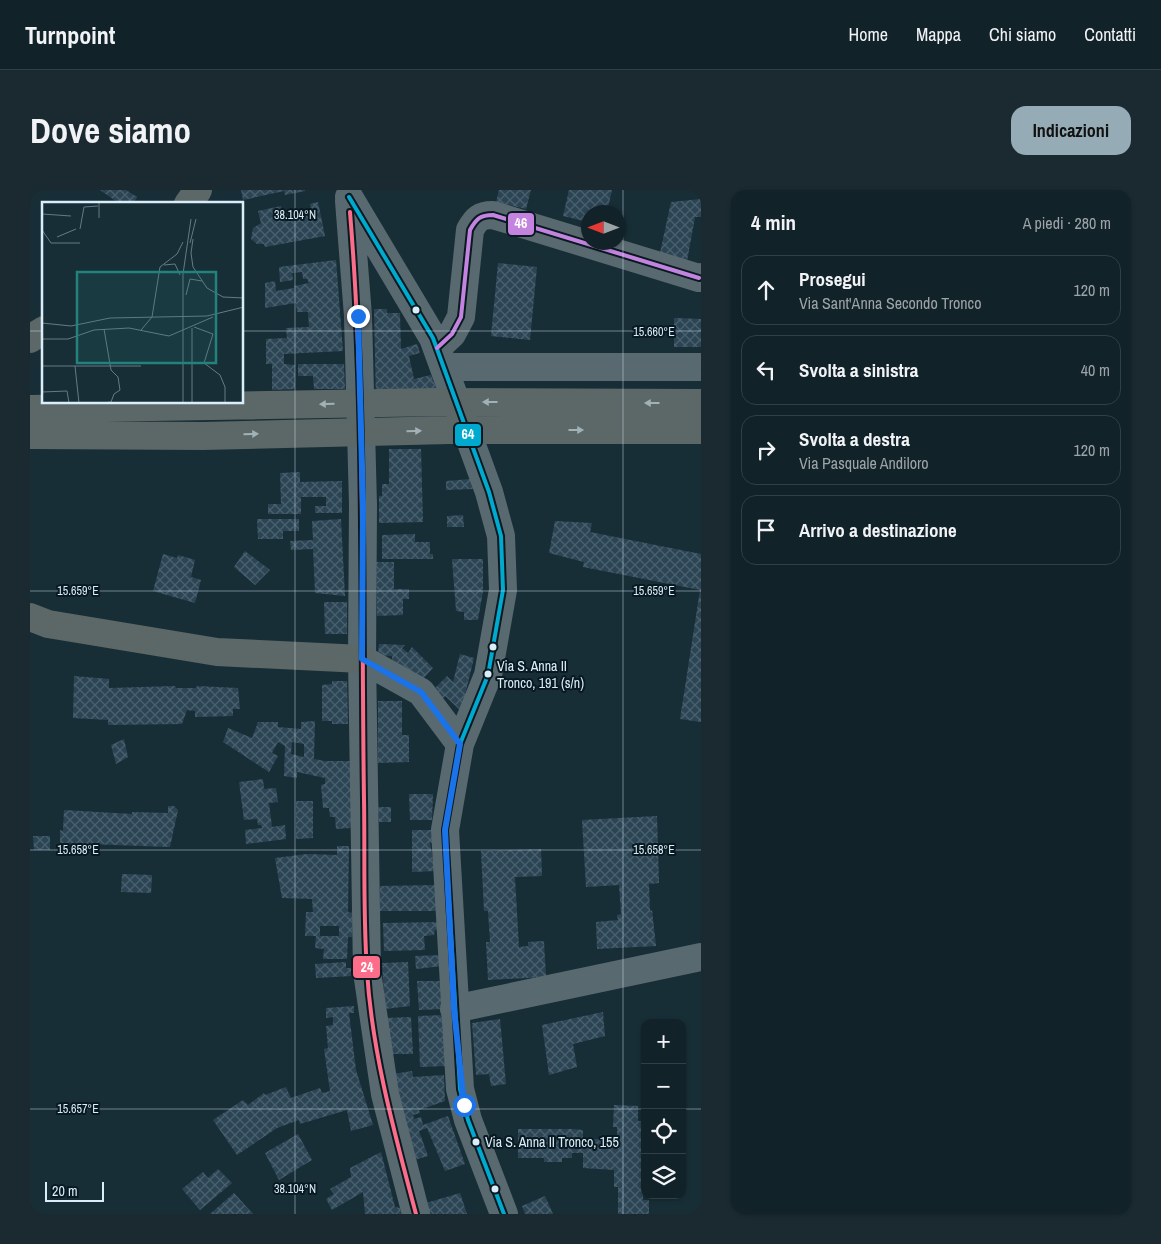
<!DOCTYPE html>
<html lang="it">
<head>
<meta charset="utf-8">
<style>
	:root { --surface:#122229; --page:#1b2a31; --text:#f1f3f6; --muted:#9ca4a8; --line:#313f46; --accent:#95abb5 }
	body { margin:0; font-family:"Archivo Narrow",sans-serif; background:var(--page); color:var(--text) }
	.controls { position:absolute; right:15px; bottom:15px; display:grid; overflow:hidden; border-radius:10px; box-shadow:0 1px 4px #0004 }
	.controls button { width:45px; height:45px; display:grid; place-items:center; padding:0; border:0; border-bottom:1px solid var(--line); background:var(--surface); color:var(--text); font:25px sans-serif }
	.compass { position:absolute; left:551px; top:15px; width:45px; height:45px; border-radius:50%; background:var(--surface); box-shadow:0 1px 4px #0004; rotate:270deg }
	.scale { position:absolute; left:15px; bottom:12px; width:59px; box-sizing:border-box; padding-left:5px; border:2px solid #d9eef9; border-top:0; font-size:14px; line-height:18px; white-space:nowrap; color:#d9eef9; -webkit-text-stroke:4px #091921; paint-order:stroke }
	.stop { position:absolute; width:15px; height:15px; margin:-11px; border:4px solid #1a73e8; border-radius:50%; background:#fff }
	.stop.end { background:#1a73e8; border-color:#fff; box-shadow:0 1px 5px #0008 }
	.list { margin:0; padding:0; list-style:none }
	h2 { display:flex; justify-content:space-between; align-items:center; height:65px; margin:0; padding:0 20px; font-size:21px }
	h2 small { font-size:16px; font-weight:400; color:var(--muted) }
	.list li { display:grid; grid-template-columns:32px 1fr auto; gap:15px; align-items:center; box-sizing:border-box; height:70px; margin:0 10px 10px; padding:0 10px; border:1px solid var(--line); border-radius:15px }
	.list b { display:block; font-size:19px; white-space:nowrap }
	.list p { margin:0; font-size:16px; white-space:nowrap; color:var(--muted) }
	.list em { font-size:16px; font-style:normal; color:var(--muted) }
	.icon { flex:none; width:28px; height:28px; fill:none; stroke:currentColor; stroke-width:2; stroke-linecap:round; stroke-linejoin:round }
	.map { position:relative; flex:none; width:671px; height:1024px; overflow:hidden; border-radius:15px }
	header { display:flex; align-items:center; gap:30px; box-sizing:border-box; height:70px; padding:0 25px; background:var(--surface); border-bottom:1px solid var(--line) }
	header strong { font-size:24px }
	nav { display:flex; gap:28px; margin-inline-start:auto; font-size:18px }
	.intro { display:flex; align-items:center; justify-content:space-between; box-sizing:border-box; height:120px; padding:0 30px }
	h1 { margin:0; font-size:35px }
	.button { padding:12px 22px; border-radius:15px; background:var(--accent); color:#111; font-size:18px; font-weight:700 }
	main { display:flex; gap:30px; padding:0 30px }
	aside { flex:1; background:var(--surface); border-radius:15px; box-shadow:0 1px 4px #0004 }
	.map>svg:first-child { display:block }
</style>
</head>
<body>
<header>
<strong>Turnpoint</strong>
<nav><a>Home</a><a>Mappa</a><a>Chi siamo</a><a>Contatti</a></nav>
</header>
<div class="intro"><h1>Dove siamo</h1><a class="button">Indicazioni</a></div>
<main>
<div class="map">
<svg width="671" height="1024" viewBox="0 0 671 1024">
	<defs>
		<pattern id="building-cross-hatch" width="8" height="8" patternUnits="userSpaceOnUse" patternTransform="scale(1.25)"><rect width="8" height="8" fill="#2c4555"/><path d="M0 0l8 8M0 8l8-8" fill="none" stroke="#4a606e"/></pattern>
	</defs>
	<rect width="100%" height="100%" fill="#182e37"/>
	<path fill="url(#building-cross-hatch)" fill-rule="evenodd" d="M70,0H96L107,7L103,14H90Z
		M211,0H275V1L255,5L254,1L213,10Z
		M469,0H501L496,19L466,12Z
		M539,0H582L577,22H558V32L533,26Z
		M671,9V27H665L656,77L628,72L641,12Z
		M288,12L295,46L235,57L234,54H227L221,49L223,38L231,33L228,21L251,16L253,27L281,22L280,14Z
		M306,70L313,161L254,164V174L265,175V199L242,200V174H236V149L257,148L256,138L279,137L278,122H267L266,113L235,118V93L245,91L246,101L264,98V96L279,93L277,89H273L272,82L262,83L263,90L250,92L249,77Z
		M468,73L507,77L500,150L461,146Z
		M344,119H357V123H370L371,159L387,154L390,163L379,166L384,189L401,185L407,200L346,215Z
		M644,128L671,129V157H644Z
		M268,174H314L315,199H284L283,186H268Z
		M359,259H391L393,332L349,333V306H352V294H359Z
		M270,282V292L312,291V323H285V316H296V307H271V324H238V314H251L250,283Z
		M441,289L443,299L416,300V291Z
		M433,325L434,337H417V326Z
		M227,329H269V341H253V349H228Z
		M311,329L315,406L285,403L283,359L261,360L260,351L283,350L282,331Z
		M525,331L562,333L560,342L671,364V532L650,529L670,400L553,377L554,372L519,363Z
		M385,344V352H400V364H403V369H352V345Z
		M215,361L240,380L225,395L204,377Z
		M133,364L147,368L148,365L165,370L161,387L171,390L165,413L123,401Z
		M422,369H453V401L448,430H434V422L426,421Z
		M346,372H364V399H379V409H373V425L347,426Z
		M294,412H317V444H295Z
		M349,454L375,455L372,458L378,463L382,457L403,478L389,493L362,474V466L348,465Z
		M430,464L444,468L431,521L415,506L411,511L401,502L417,486L423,492Z
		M44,486L79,489V498L145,496L146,498H166L167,496L208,498L210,519H203V526L165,527V521L157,520L152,534L78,535V530L43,528Z
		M302,491H317L318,534H302V531H292V495L302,494Z
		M348,511H372V545H379V572L348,573Z
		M285,531L284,569L295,571H322L321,638L306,639L305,627H300L299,618H293L291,595L295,594V588L267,582V588L254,586L255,556L248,552L242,563L248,566L239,582L193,552L198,538L222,548L228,532H248V537L271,539V532ZM262,552L274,554V567L261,564Z
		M94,549L98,567L86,574L81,555Z
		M233,589L234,599L246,598L248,612L239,613L242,637L255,635L256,649L216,654L215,640L232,638L231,635H228L227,629L214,630L209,592Z
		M379,604H403L402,630H380Z
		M266,611H283V648L266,649Z
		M138,616H144L148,620L140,657L30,653V640L33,641L34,620L102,624V622L138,623Z
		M348,617H361V632H349Z
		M627,626L629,693L619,694L620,721L622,720L626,756L567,759L566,732L588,730L587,725L591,724L589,695L556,697L552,630Z
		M382,640H403V653H400L405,681L382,682Z
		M3,646H20V660H4Z
		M307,656H319L318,722L323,723L322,747H318L317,769H293L294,759L285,758L286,746H275L276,722H283L282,709L252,708L245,668L277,664L307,665ZM290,736H309V746H290Z
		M511,659L512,686L485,687L489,757L498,756V752L514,751L516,787L458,790L456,752H460L458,721H454L451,661Z
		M92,684L122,685L121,703L91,702Z
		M405,695L407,721H350V696Z
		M410,732V740H405L404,745L394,746L395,760L354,761L353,733Z
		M412,765V776L386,779L385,766Z
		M316,772V778H322V786L286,788L285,774Z
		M378,772L380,816L355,819L352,773Z
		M387,791H413L414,819L389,820Z
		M324,816V823H319L326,880L343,935L321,941L317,920L270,934L269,930L247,938L207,965L183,930L213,910L218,915L234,903L235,905L256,897L261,908L290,898L292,903L300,901L294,859L298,858L296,836L303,835V827L296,828V818Z
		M573,822L575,846L543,854L547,877L519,885L512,835Z
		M414,825L416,876L390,877L388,826Z
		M381,827L383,864H360L356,828Z
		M470,829L476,894L461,896L459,884L446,885L442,833Z
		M382,881L383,887L414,885L415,911L389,920L390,923L383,925L384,929L391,927L393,935L418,926L435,974L415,981L397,938L389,941L398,966L384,970L363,884Z
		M584,915L608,916V931H613L612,955H615L613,1010H619V1024H588V997H584V980L553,978V963H542V968H532V972H514V968H488V939H542L553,940V949H587V937H583Z
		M268,944L282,970L249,990L235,963Z
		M351,962L365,1017L370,1018L371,1024H335L333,1002L302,1020L296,1009L304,1004L300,999L321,987L320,978Z
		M188,979L202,993L170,1020L152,999L173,982L178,988Z
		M204,1003L223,1024H180Z
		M430,1003L437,1024H400L396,1013Z
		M515,1006L523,1024H495L492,1016Z"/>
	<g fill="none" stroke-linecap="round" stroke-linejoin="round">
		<path stroke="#596970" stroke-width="28" d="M319,7L403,148L459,302L471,346L473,400L458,485L430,554L415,640L430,899L438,930L474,1024
			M319,11L328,126L333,315L332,469L337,782L355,904L386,1024
			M407,158L422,144L431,127L440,40C446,29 450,25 463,25L669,88L671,87
			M414,177H671
			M332,469L391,502L430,554
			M424,819L671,767"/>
		<path stroke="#5c6867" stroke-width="28" d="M158,14L168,0
			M0,149L14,140
			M0,219L410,212L671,213
			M0,245L173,246L419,240H671
			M0,427L18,434L187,462L332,469"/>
		<defs>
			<path id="bus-1" d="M319,7L403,148L459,302L471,346L473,400L458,485L430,554L415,640L430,899L438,930L474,1024"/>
			<path id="bus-2" d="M320,22C336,217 331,413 334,609C335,666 333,724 337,781C342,863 365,945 386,1024"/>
			<path id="bus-3" d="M407,158L422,144L431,127L440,40C446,29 450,25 463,25L669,88"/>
		</defs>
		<use href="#bus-1" stroke="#091921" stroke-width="8"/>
		<use href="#bus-2" stroke="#091921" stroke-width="8"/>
		<use href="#bus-3" stroke="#091921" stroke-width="8"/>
		<use href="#bus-1" stroke="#00a9ce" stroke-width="4"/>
		<use href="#bus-2" stroke="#fb6d88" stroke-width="4"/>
		<use href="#bus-3" stroke="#c483df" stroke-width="4"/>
	</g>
	<defs><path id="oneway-solid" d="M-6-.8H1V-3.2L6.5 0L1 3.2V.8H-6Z" transform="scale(1.25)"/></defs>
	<g fill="#a1b2b7">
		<use href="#oneway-solid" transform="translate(460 212) rotate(-180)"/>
		<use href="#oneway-solid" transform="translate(622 213) rotate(-180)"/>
		<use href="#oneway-solid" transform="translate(297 214) rotate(179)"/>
		<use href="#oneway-solid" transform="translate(546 240)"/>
		<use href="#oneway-solid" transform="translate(384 241) rotate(-1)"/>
		<use href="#oneway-solid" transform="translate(221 244) rotate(-1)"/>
	</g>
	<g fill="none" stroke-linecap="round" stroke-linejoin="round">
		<path stroke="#1a73e8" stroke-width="6" d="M328,126L333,315L332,469L391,502L430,554L415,640L424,819L434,915"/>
	</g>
	<path fill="none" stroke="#d9eef9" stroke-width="1" stroke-opacity="0.45" d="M265,0V1024M593,0V1024M0,141H14M212,141H671M0,401H671M0,660H671M0,919H615M652,919H671"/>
	<g fill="#d9eef9" stroke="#091921" stroke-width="2">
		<circle cx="386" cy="120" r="4.5"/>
		<circle cx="463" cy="457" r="4.5"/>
		<circle cx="458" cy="484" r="4.5"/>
		<circle cx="446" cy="952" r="4.5"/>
		<circle cx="465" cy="999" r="4.5"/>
	</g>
	<g text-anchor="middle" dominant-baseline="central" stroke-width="4" stroke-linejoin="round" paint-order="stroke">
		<g font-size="14" fill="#d9eef9" stroke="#091921" text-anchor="start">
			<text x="467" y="476">Via S. Anna II<tspan x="467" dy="17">Tronco, 191 (s/n)</tspan></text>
			<text x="455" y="952">Via S. Anna II Tronco, 155</text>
		</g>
	</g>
	<g transform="translate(12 12)">
		<rect width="201" height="201" fill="#182e37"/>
		<path fill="none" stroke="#657b85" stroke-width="1" d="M57,0V16M0,12L29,14M38,27L42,5L56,4M0,28L9,41H38M15,35L34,27M151,37L149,51L151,65L165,86L181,95M148,41L154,17M122,63L133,62L138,73M144,93L148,77L160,79M181,95L202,96M110,115L118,65L135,52L141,40M0,121L29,124L68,116L165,114L202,105M152,125L171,132L162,161L178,173L183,185V201M99,128L110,115M0,137H26L52,128L87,126L127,134L171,115M0,164H99M33,164L37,201M0,190L25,189L27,201M60,201L69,200L72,192L78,188L76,175L69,168L62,127M141,201V72L149,17M150,201V126"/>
		<path fill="#23827c" fill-opacity="0.15" stroke="#23827c" stroke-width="2.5" d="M35,70H174V161H35Z"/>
		<rect width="201" height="201" fill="none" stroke="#d9eef9" stroke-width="2.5"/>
	</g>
	<g font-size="12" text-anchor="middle" fill="#d9eef9" stroke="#091921" stroke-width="4" stroke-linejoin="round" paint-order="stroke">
		<text x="265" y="29">38.104°N</text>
		<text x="624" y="146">15.660°E</text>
		<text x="624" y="405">15.659°E</text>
		<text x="48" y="405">15.659°E</text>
		<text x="624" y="664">15.658°E</text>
		<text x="48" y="664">15.658°E</text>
		<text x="48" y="923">15.657°E</text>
		<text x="265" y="1003">38.104°N</text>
	</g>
	<g stroke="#091921" stroke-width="2">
		<rect x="477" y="22" width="28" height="24" rx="5" fill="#c483df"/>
		<rect x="424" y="233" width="28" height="24" rx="5" fill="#00a9ce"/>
		<rect x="322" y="765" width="29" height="24" rx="5" fill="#fb6d88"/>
	</g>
	<g font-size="14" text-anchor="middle" font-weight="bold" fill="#fff">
		<text x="491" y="38">46</text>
		<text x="438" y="249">64</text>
		<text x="337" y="782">24</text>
	</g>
</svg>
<div class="controls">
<button>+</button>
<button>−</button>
<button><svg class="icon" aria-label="locate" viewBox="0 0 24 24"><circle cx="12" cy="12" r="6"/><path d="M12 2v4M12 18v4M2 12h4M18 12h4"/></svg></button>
<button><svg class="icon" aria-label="layers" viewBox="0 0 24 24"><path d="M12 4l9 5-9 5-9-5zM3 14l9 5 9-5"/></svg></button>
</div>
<svg class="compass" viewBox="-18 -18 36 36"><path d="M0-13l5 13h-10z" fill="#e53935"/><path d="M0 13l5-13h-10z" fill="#9ca4a8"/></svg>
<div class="scale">20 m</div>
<div class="stop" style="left:434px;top:915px"></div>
<div class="stop end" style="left:328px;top:126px"></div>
</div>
<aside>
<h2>4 min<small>A piedi · 280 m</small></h2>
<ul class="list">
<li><svg class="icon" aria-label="ahead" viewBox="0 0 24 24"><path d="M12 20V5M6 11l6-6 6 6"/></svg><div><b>Prosegui</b><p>Via Sant'Anna Secondo Tronco</p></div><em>120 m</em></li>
<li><svg class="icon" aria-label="left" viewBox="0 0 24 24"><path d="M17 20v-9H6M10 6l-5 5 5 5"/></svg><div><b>Svolta a sinistra</b></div><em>40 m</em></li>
<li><svg class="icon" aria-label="right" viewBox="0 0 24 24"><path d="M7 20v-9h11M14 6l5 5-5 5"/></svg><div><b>Svolta a destra</b><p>Via Pasquale Andiloro</p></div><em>120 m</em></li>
<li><svg class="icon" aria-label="arrive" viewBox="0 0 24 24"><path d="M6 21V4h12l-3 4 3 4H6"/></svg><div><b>Arrivo a destinazione</b></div></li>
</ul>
</aside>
</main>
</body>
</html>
